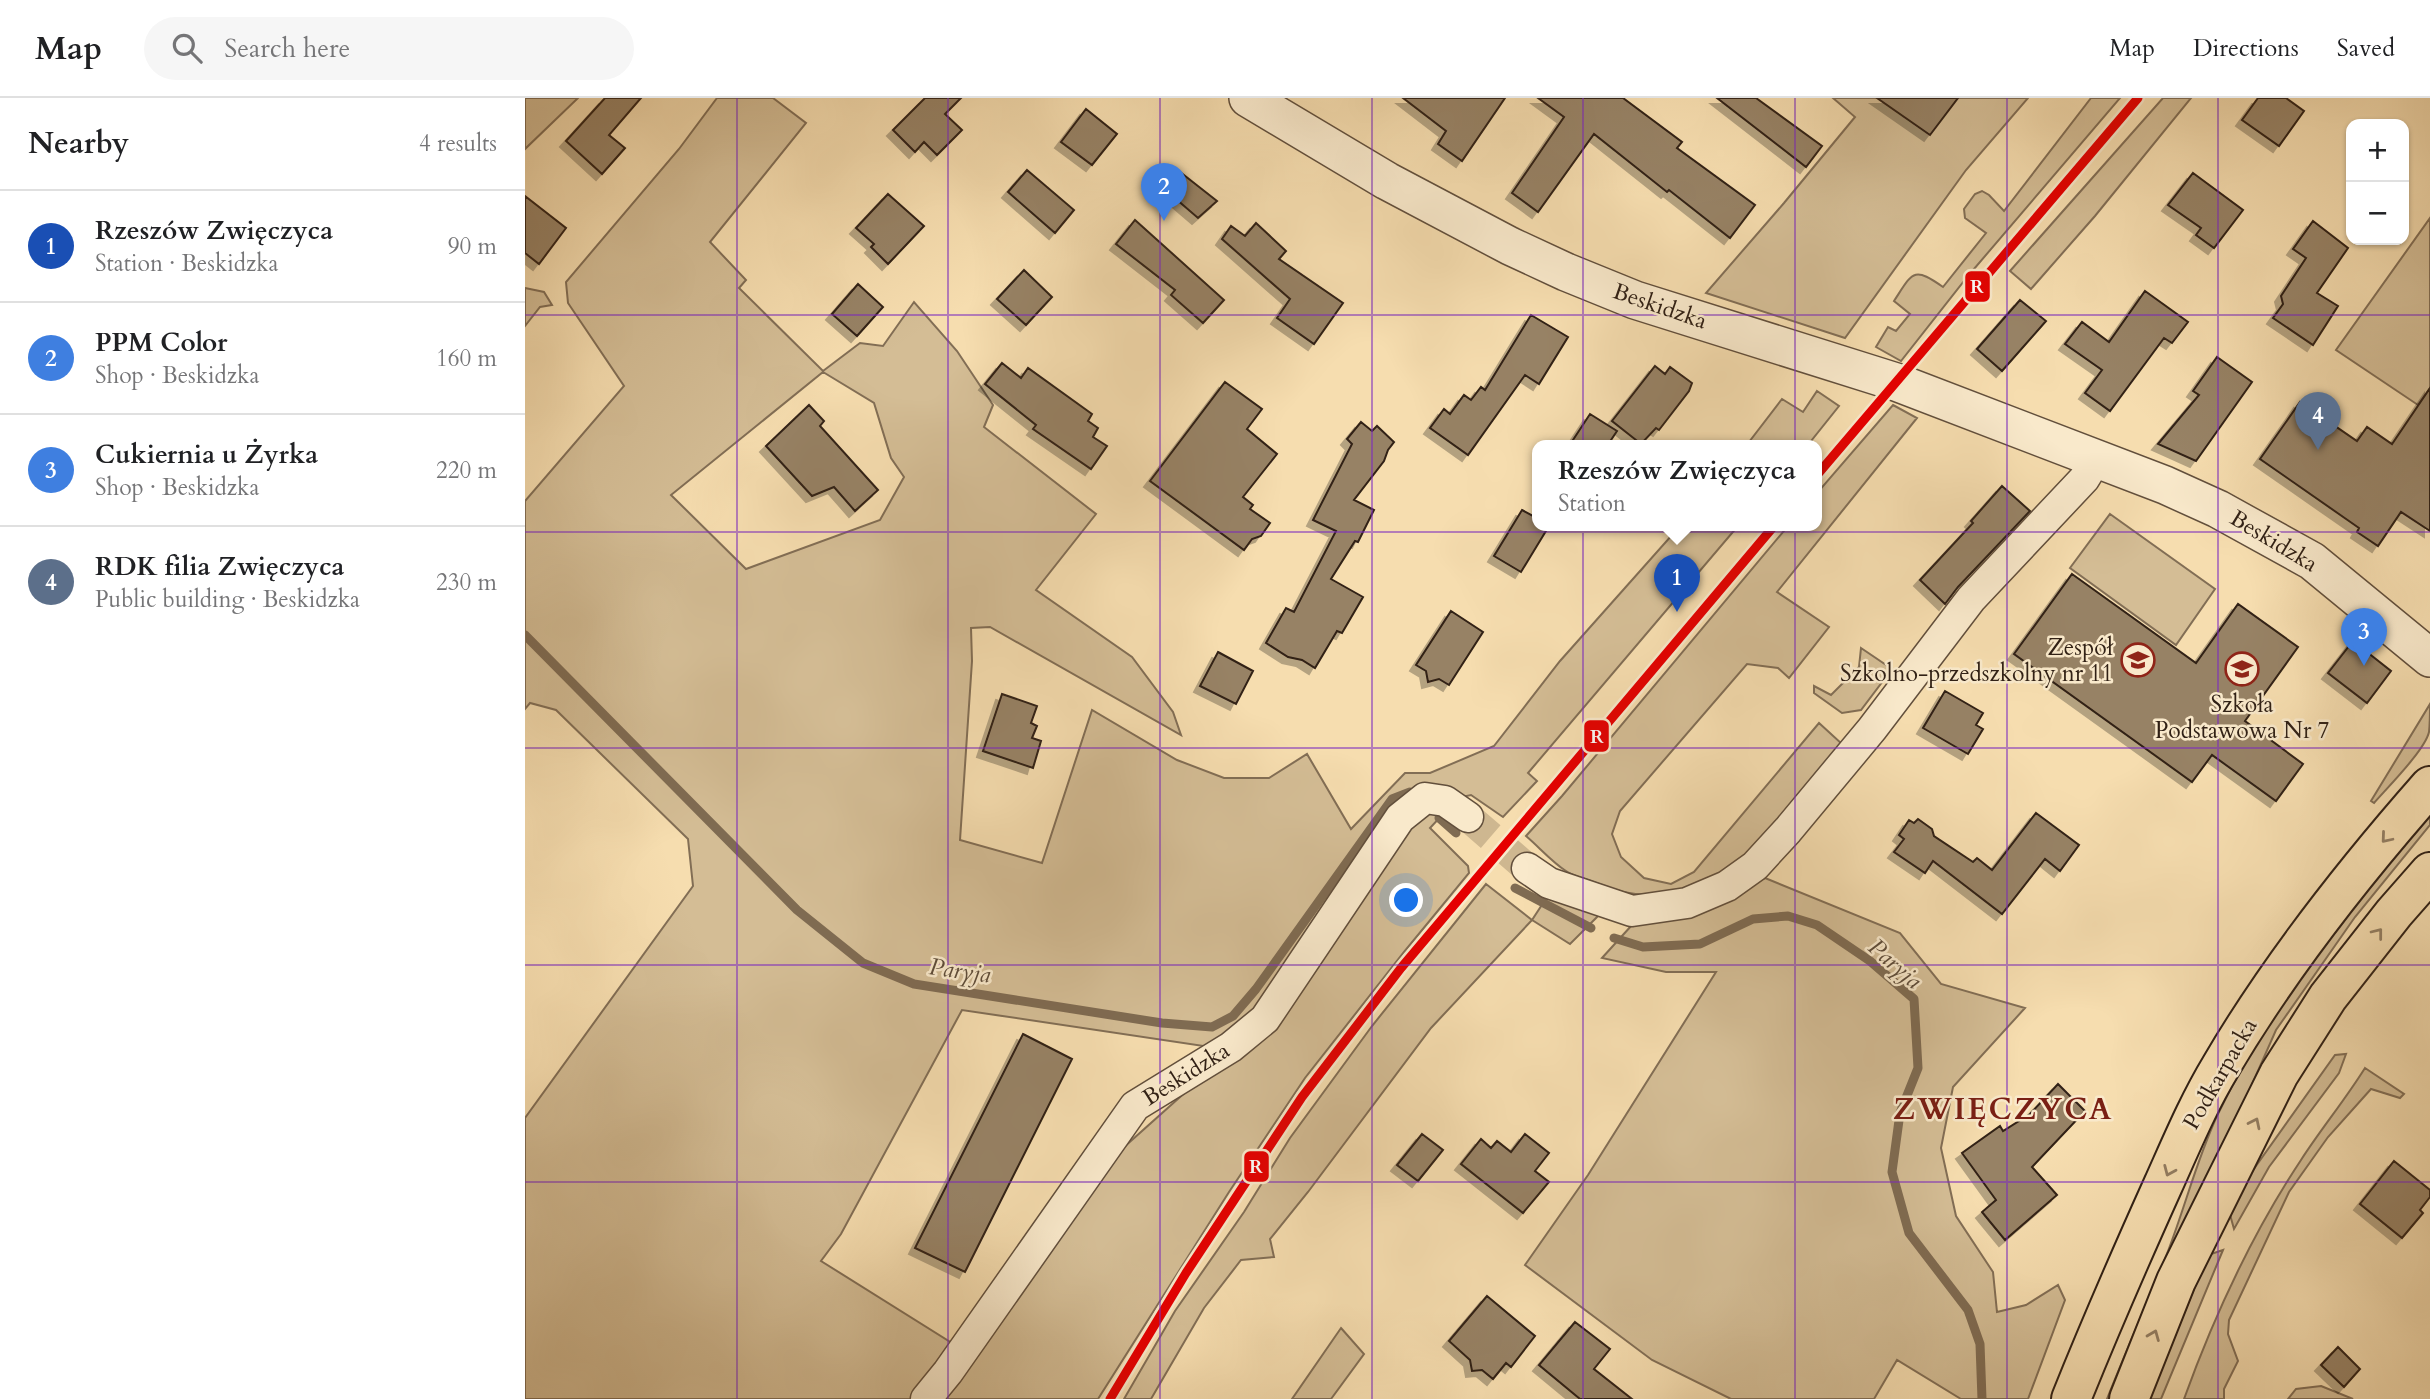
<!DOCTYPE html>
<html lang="en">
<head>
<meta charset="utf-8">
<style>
	:root { --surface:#fff; --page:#f6f6f6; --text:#202124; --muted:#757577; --line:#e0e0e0; --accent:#2563eb }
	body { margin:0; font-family:Cardo,serif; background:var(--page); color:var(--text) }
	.controls { position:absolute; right:21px; top:21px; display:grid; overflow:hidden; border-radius:14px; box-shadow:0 2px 5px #0004 }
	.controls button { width:63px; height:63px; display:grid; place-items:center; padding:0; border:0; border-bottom:2px solid var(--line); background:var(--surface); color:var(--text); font:35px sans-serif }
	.you { position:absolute; left:882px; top:803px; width:24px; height:24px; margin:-18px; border:5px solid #fff; border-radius:50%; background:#1a73e8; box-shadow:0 0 0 10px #1a73e833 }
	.badge { display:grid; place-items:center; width:46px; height:46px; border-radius:50%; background:var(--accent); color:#fff; font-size:23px; font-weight:700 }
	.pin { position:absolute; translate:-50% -58px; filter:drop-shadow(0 2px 4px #0008) }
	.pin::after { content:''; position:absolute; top:37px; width:24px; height:21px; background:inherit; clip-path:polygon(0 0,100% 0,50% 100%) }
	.popup { position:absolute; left:1007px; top:342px; width:290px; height:91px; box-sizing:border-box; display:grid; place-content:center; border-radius:14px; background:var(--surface); filter:drop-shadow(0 2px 5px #0005); font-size:23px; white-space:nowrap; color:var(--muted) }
	.popup b { font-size:26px; color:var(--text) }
	.popup::after { content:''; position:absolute; left:50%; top:100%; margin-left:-14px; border:14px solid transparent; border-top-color:var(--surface) }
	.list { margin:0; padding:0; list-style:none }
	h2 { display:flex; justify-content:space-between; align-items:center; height:91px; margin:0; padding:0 28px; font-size:30px }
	h2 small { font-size:23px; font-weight:400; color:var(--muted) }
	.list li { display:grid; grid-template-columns:46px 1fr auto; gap:21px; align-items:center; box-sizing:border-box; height:112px; padding:0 28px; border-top:2px solid var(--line) }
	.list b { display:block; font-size:26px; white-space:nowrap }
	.list p { margin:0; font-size:23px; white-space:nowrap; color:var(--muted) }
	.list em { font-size:23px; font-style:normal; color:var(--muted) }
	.icon { flex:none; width:38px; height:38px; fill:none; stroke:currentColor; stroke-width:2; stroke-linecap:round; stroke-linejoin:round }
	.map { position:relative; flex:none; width:1905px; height:1301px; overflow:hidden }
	header { display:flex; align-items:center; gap:42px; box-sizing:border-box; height:98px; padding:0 35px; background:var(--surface); border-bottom:2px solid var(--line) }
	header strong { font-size:33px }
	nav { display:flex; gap:38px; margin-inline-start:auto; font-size:24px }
	.search { width:490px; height:63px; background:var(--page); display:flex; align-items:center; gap:18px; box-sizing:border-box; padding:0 24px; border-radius:38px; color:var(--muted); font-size:26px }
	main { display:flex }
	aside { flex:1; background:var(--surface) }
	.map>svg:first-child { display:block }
</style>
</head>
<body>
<header>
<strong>Map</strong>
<div class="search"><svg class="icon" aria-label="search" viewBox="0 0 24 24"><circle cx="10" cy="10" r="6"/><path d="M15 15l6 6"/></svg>Search here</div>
<nav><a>Map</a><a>Directions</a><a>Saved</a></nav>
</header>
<main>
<aside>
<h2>Nearby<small>4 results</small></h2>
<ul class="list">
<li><span class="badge" style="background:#1a4fb4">1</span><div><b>Rzeszów Zwięczyca</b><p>Station · Beskidzka</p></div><em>90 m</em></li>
<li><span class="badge" style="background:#3f7fe0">2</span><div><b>PPM Color</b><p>Shop · Beskidzka</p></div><em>160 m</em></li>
<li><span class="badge" style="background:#3f7fe0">3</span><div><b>Cukiernia u Żyrka</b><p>Shop · Beskidzka</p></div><em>220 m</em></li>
<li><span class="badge" style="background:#5c6f8a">4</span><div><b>RDK filia Zwięczyca</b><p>Public building · Beskidzka</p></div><em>230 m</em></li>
</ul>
</aside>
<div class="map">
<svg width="1905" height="1301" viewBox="0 0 1905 1301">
	<defs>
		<filter id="shadow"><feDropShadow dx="-6" dy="6" stdDeviation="0" flood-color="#0004"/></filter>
	</defs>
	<rect width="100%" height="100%" fill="#f6ddaf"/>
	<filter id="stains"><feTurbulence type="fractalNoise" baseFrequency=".00286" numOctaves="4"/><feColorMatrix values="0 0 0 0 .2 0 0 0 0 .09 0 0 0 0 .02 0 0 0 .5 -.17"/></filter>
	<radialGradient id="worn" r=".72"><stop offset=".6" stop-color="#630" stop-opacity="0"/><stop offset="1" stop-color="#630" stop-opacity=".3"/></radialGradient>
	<path fill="#d4bd95" stroke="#826e55" stroke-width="2" fill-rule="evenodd" d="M0,0H53L0,51Z
		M192,0H248L281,25L185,144L221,182L214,190L298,273L335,245L358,248L389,204L432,253L468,307L459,329L571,416L511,492L607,559L648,614L656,637L465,529L446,530L447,563L435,742L517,765L567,612L652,662L699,680H744L782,656L826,731L880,675H905L969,648L1035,563L1155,428H1213L1003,675L1012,683L978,719L946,697L932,700L912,690L731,913L685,949L437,912L316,1136L296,1163L430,1247L387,1301H0V1020L168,788L163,741L31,612L5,605L0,611V403L99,288L43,205L41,184L154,51ZM298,274L349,305L366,360L379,379L355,422L221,471L146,397Z
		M1308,0H1503L1441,72L1320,240L1181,195L1259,105L1330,19Z
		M1566,0H1595L1443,178L1376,263L1351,249L1363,229L1371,233L1385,216L1369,203C1388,174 1388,168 1418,189L1461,135L1440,120L1439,111L1450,96L1457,93L1464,97L1479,113Z
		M1638,0H1666L1570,118L1506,191L1485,173Z
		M1905,120V290L1893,307L1811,252Z
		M0,190L19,194L27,207L15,209L0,228Z
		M1292,293L1314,308L1282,348H1221L1257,301L1278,314Z
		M1368,307L1392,320L1252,494L1304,529L1264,580L1253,570L1222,566L1095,713L1087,736L1096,759L1119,780L1146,786L1169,774L1294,625L1317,646C1251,726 1186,837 1066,783C1058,780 1048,778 1041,773C1027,764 1014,749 1001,738L1037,698L1263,428H1292V395Z
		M1585,416L1690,491L1651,547L1545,470Z
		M1336,550L1367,571L1336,612L1317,615L1289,595V588L1306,597L1334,569Z
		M1905,606C1905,615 1905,625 1904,634C1900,652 1862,690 1849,705L1846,703Z
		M912,711L919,715L905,730L943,768L944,775L879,854L780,980L704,1094L573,1301H414L579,1067L683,974L895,716Z
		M1905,712V727L1830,819L1751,932L1588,1301H1582C1602,1251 1623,1203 1643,1153C1660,1109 1672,1061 1692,1018C1746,905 1828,809 1905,712Z
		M1240,780L1375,835L1416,886L1500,910L1428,989L1416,1050L1431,1118L1468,1174L1472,1214L1501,1207L1533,1187L1540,1202L1503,1301H1436L1372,1262L1349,1301H1206L1127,1262L1000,1167L1063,1077L1191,874H1141L1077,860L1107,827L1169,812Z
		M961,786L1007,822L1024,796L1075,816L1045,846L1007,822L906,930L783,1094L745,1141L749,1159L716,1162L679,1210L626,1301H599L650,1213L719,1114L765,1040L847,928Z
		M1821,956L1814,975L1744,1069L1709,1131L1704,1113L1721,1082L1810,957Z
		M1840,970L1879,996L1875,1000L1846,991L1803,1039L1764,1094L1704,1222L1703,1236L1713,1263L1699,1291V1301H1659C1689,1218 1727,1136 1776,1062C1796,1031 1820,1002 1840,970Z
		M1698,1152L1636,1301H1624L1683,1157Z
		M816,1230L839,1256L806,1301H767Z
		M1796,1288L1828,1301H1763L1771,1291Z"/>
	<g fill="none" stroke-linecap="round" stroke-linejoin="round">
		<path stroke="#7f6b52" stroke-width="9" d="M0,537L272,812L338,865L389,886L637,925L687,929L708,918L731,891L867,701L885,694
			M914,720L931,735
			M990,790L1066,830
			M1089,840L1118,849L1175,846L1228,821L1263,818L1292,827L1345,863L1389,901L1393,970L1375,1015L1367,1074L1384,1135L1443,1212L1455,1246L1457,1301"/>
	</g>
	<path fill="#978265" stroke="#302015" stroke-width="2" filter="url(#shadow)" d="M80,0H116L84,37L100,50L77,76L41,43Z
		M400,0H436L420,16L437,32L412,57L399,44L390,54L368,32Z
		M878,0H980L937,63L913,46L921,33Z
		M1013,0H1098L1157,44L1152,50L1230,107L1205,140L1144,92L1142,94L1069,36L1013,114L987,95L1039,19Z
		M1192,0H1231L1297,48L1281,69Z
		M1352,0H1433L1405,37Z
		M1733,0H1761L1779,13L1754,48L1717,22Z
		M561,11L592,36L567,67L536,44Z
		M650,70L692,103L673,120L636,88Z
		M502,72L549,112L530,135L483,94Z
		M1668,75L1718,112L1689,150L1671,137L1676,130L1643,107Z
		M363,96L399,128L363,166L346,149L349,146L331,130Z
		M0,98L41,130L14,166L0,155Z
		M610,122L699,202L678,225L646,197L650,192L591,146Z
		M1788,123L1823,150L1792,195L1813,208L1788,247L1748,220L1758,206L1756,198L1781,160L1768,151Z
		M731,125L761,153L754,161L818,205L789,246L752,220L765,201L697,141L706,128L720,138Z
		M499,172L527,199L501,227L472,201Z
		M333,186L358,209L332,238L307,216Z
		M1620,193L1663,224L1647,245L1639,240L1585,313L1560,295L1577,272L1540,246L1557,224L1584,244Z
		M1495,202L1521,223L1477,273L1452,251Z
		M1006,217L1043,239L1014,286L1000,277L943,357L905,330L919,311L925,316L939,297L946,302L956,289L960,292Z
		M1692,259L1727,284L1671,363L1633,346L1674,297L1668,293Z
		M477,265L496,280L503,270L567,316L563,323L573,330L568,339L582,348L566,371L508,331L511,327L460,286Z
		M1130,268L1140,276L1145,269L1167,285L1164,293L1134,332L1131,330L1116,346L1087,323Z
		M700,284L737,311L722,331L752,356L718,399L728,407L725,411L745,425L736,438L727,441L719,452L625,383Z
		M1905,290V433L1876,414L1853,448L1832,434L1834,430L1735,361L1775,304L1832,343L1842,329L1867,346Z
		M284,307L299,323L295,328L353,392L330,413L309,389L287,398L241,348Z
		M1065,316L1092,333L1082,348H1044Z
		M836,324L847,333L852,328L869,344L863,352L859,363L829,402L849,412L833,444L830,443L806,481L838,499L817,535L812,533L790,570L777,562L763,559L741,545L761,510L769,514L811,433L788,422L827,346L822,341Z
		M1477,388L1505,413L1433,489L1420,506L1395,482L1448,425L1446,423Z
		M997,412L1012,420V428H1024L996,474L969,458Z
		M1547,476L1671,565L1713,506L1773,549L1720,623L1778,666L1751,703L1687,657L1667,684L1489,556Z
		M926,513L958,534L924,587L914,581L903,584L901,573L891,567Z
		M1828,543L1866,573L1842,605L1803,575Z
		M693,554L728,573L711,606L675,588Z
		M1420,593L1458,615L1451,627L1458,631L1443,656L1398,630Z
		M477,596L512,608L506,625L512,628L507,640L516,643L508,670L458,653Z
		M1511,715L1554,747L1535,773L1520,761L1477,816L1408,763L1400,775L1369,754L1379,741L1374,737L1384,722L1389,725L1393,721L1407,731L1409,738L1448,764L1452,760L1467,772Z
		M498,936L547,961L440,1174L390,1150Z
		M1533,986L1560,1013L1507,1069L1532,1097L1480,1142L1457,1114L1471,1102L1437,1055L1475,1028L1478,1033L1505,1016Z
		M897,1036L918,1052L893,1083L872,1067Z
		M1000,1036L1024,1055L1010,1073L1024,1084L998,1115L936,1066L956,1041L966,1050L972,1043L986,1054Z
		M1869,1063L1905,1092V1099L1895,1112L1898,1115L1877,1140L1835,1106Z
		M962,1198L1010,1238L986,1269L981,1265L968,1281L957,1272L947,1273L945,1262L924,1243Z
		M1050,1224L1085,1251L1069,1271L1107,1301H1055L1014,1267Z
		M1813,1249L1835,1271L1819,1289L1796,1267Z"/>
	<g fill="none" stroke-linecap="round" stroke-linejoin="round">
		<path stroke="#ceb790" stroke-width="30" stroke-dasharray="30 15" stroke-linecap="butt" d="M943,719L1002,770"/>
		<defs>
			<path id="minor" d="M1002,770L1024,785L1107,813L1162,805L1202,788L1230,768L1263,732L1347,631L1446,501L1559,381L1572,360
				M401,1301L423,1274L610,1008L706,949L740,921L875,720L900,700L920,703L943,719"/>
			<path id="tertiary" d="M723,0L862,83L985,148L1041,174L1110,202L1371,284L1640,387L1693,411L1787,463L1905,560"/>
			<path id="trunk" d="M1546,1301C1575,1229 1606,1158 1638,1087C1656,1047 1673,1006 1696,968C1753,871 1831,772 1905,688
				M1604,1301L1651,1183L1754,976L1803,899L1869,815L1905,774"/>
		</defs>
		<use href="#minor" stroke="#624f3c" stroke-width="33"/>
		<use href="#tertiary" stroke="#624f3c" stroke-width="40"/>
		<use href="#trunk" stroke="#302015" stroke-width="42"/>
		<use href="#minor" stroke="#f9e9cb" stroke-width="30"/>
		<use href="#tertiary" stroke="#f9e9cb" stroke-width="37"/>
		<use href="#trunk" stroke="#f6ddaf" stroke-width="38"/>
		<defs>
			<path id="rail-1" d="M1292,377L1613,0
				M585,1301L661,1175L777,999L876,870L1249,428"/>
		</defs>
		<use href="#rail-1" stroke="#f9e9cb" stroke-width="14"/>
		<use href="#rail-1" stroke="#e50000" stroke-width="9"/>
	</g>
	<defs><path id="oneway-chevron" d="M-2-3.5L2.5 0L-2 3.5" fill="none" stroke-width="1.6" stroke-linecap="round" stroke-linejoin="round" transform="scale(1.75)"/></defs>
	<g stroke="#937e62">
		<use href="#oneway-chevron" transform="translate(1861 740) rotate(130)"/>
		<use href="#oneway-chevron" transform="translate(1853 835) rotate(-52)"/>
		<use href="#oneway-chevron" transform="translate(1730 1025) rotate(-64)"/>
		<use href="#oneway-chevron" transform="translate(1644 1073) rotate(113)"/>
		<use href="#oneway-chevron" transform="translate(1629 1237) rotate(-68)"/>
	</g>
	<path fill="none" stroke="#7b2cbf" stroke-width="2" stroke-opacity="0.55" d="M212,0V1301M423,0V1301M635,0V1301M847,0V1301M1058,0V1301M1270,0V1301M1482,0V1301M1693,0V1301M0,217H1905M0,434H1905M0,650H1905M0,867H1905M0,1084H1905"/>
	<defs>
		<symbol id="school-ring" viewBox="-11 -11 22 22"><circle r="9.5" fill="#f9e9cb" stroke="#8f2418" stroke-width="1.5"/><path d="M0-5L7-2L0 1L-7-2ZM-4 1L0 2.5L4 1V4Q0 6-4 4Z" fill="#8f2418"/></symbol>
	</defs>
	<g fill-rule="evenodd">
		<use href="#school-ring" x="1594" y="543" width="38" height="38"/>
		<use href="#school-ring" x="1698" y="552" width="38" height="38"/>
	</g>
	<g text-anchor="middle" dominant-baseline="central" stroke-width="5" stroke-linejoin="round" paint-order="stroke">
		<g font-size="23" fill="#302015" stroke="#f9e9cb">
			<text transform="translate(1135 208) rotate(19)">Beskidzka</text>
			<text transform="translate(1749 443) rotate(31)">Beskidzka</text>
			<text transform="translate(661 976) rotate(-32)">Beskidzka</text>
			<text transform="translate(1695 976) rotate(-60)">Podkarpacka</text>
		</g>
		<g font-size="23" fill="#302015" stroke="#f9e9cb" text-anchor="end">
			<text x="1588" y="549">Zespół<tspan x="1588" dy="26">Szkolno-przedszkolny nr 11</tspan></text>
			<text x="1717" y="606" text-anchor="middle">Szkoła<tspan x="1717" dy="26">Podstawowa Nr 7</tspan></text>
		</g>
		<g font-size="24" font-style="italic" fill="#5e4c39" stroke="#f9e9cb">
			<text transform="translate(1370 866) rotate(41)">Paryja</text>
			<text transform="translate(435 873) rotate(8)">Paryja</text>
		</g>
		<g font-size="30" font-weight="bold" letter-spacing="2" fill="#7a1f14" stroke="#f9e9cb">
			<text x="1478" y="1011">ZWIĘCZYCA</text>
		</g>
	</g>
	<g stroke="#f9e9cb" stroke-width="2.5">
		<rect x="1439" y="172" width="27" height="33" rx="7" fill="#e50000"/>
		<rect x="1058" y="621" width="27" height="34" rx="7" fill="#e50000"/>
		<rect x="718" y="1052" width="27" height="33" rx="7" fill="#e50000"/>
	</g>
	<g font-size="19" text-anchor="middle" font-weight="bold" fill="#fff">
		<text x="1452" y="195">R</text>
		<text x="1072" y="645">R</text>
		<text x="731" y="1075">R</text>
	</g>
	<rect width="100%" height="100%" filter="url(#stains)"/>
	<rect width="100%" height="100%" fill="url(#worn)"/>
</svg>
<div class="controls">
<button>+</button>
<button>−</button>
</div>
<div class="you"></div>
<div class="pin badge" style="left:1152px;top:514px;background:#1a4fb4">1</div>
<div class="popup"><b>Rzeszów Zwięczyca</b>Station</div>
<div class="pin badge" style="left:639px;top:123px;background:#3f7fe0">2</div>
<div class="pin badge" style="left:1839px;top:568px;background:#3f7fe0">3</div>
<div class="pin badge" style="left:1793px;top:352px;background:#5c6f8a">4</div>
</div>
</main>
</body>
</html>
